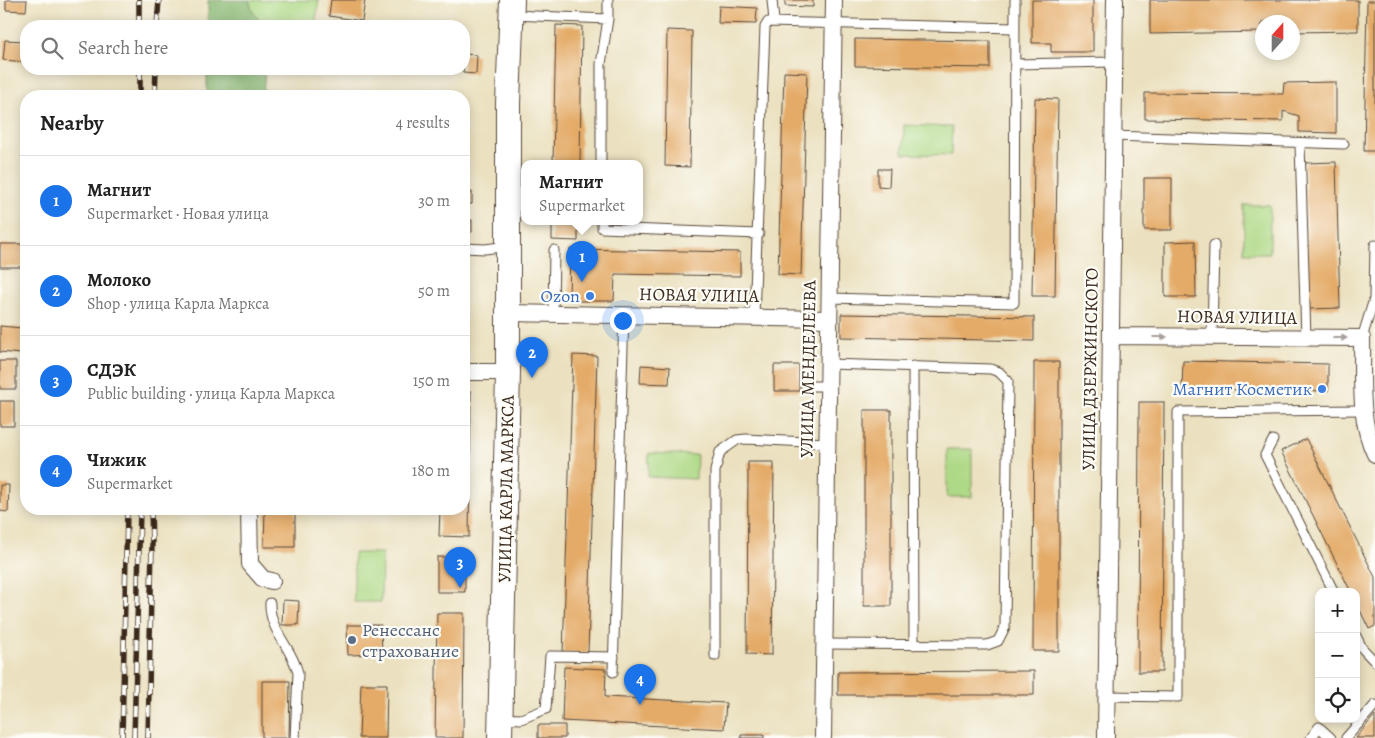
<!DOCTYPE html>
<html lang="en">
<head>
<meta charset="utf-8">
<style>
	:root { --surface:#fff; --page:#f2f2f2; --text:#222; --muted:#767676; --line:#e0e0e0; --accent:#1a73e8 }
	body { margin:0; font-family:Alegreya,serif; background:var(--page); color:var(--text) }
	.controls { position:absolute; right:15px; bottom:15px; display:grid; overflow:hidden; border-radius:10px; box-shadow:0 2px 12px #0003 }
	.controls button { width:45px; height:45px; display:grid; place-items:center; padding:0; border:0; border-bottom:1px solid var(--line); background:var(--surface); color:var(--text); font:25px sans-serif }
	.compass { position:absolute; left:1255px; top:15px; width:45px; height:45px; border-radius:50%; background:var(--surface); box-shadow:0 2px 12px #0003; rotate:21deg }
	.you { position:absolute; left:622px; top:320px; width:18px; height:18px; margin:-12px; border:4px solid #fff; border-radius:50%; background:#1a73e8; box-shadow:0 0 0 8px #1a73e833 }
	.badge { display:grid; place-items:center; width:32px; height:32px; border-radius:50%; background:var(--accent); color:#fff; font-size:16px; font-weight:700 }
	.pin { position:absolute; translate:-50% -41px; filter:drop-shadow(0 1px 2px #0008) }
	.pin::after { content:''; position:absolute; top:26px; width:18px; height:15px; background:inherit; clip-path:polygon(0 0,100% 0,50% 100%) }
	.popup { position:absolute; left:521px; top:160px; width:122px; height:65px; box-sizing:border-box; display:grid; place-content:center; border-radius:10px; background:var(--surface); filter:drop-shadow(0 1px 4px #0005); font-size:16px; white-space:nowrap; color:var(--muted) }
	.popup b { font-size:19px; color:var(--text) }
	.popup::after { content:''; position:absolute; left:50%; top:100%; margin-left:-10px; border:10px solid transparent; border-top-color:var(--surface) }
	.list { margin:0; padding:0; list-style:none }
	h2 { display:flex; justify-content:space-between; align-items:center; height:65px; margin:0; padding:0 20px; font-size:21px }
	h2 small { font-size:16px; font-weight:400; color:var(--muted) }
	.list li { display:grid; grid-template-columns:32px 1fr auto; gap:15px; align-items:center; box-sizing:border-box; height:90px; padding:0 20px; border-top:1px solid var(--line) }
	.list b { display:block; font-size:19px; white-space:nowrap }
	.list p { margin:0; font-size:16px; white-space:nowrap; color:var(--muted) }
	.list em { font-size:16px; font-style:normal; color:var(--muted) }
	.icon { flex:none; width:28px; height:28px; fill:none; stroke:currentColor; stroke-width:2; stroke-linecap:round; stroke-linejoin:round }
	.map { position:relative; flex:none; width:1375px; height:738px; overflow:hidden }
	.search { position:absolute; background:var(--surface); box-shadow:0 2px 12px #0003; left:20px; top:20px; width:450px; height:55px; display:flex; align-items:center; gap:12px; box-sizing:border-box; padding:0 18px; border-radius:20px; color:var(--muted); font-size:19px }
	.panel { position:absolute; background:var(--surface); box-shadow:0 2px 12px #0003; left:20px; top:90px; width:450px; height:425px; border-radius:20px }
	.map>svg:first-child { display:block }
</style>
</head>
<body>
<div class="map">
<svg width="1375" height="738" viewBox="0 0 1375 738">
	<rect width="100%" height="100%" fill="#fdfcf7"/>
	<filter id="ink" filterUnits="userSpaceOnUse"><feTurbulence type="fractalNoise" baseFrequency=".02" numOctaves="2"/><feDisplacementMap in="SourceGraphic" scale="10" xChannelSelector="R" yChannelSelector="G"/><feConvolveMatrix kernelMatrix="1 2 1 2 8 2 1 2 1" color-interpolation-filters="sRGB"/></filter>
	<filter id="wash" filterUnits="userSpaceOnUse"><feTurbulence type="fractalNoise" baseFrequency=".0096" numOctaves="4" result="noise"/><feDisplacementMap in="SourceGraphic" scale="20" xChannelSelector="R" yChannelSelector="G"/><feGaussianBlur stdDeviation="1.12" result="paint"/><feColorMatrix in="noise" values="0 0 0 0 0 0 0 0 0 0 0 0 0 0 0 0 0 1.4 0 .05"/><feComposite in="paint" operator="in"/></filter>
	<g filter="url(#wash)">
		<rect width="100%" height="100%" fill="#ebe1c0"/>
		<path fill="#aed986" stroke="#748252" d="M249,0H319L315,26H263L253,12Z
			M904,125L952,127L951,155L903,154Z
			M1244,205H1270V253H1244Z
			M947,449H972V497H947Z
			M649,453L697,455L696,479L648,477Z
			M354,553H382L381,602H354Z"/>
		<path fill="#8ab973" stroke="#627248" d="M208,0H249L253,12L263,26H208Z
			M207,69H265L263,96H207Z"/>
		<g id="blocks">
			<path fill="#e4ab67" d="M6,0H27L26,11L6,10Z
				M331,0H365L362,21L329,16Z
				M785,0H813V7L785,6Z
				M1032,0H1093V52H1051V43H1032Z
				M1150,0H1358V31L1292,32V22H1262V32L1150,34Z
				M1367,1H1375V151H1364Z
				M719,6L757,8L756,24L718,23Z
				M556,25L582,26L580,163H553Z
				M667,30L692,31L690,167L665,166Z
				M855,39L990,41V68L855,66Z
				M5,40L26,41V62L3,60Z
				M464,54L477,55L476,74L463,73Z
				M784,72L807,73L801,275L778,274Z
				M1336,82V133L1299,132V116L1283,111V121L1145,119V93L1283,94L1284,83Z
				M1035,98L1058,99L1055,296H1032Z
				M1336,162L1340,308L1309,309L1305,163Z
				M878,169H890L889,187L878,186Z
				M1144,178H1172V230H1144Z
				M464,192H472V204H464Z
				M464,220H472V232H464Z
				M552,221H578V241L552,240Z
				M1195,241L1196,297H1165V242Z
				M0,244H25V267H0Z
				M570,249L740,252V276L615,274L614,301H569Z
				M841,314L1034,317V341L841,337Z
				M0,326L22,328L21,354L0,352Z
				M573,355L597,356L588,653H563Z
				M0,361H16V389H0Z
				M1183,361L1328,364V391L1182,389Z
				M1034,362H1059V651H1033Z
				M641,365L670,367L669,384L640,383Z
				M774,365H799V391H774Z
				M464,391H471L469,537L439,536L440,509H464Z
				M0,401H14V426H0Z
				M1139,402H1164L1162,672H1138Z
				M864,410H891V606H864Z
				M1306,439L1375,577V626L1369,629L1356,602V592H1351L1281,451Z
				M748,462H774L772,655L747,654Z
				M0,485H9L8,512L0,511Z
				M265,509H295V547H264Z
				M437,557H465V592H437Z
				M283,600L299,601L298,625H282Z
				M437,613H464L463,738H435Z
				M347,625H381L382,654L348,655Z
				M564,667L606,669L605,697L726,703L724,729L562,721Z
				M1034,671V695H838V672Z
				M262,681H290L289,738H262Z
				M361,684H387L386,738H359Z
				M1375,715V738H1356Z
				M538,725H565V738H538Z
				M741,735H764V738H741Z"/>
		</g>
	</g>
	<g filter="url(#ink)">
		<use href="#blocks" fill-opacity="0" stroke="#554536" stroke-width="1"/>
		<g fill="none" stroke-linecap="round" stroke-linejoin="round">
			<defs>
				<path id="lane" d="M772,0L774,21
					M512,15L608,19V0
					M1015,64L1113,62
					M1113,136L1344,144
					M1300,144L1306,338
					M601,163V64L608,19
					M602,221V228L759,234
					M464,248L485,249L508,246
					M829,298L1014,303L1015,0
					M553,313L554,250
					M754,317L765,27L768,22L1015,28
					M1212,337L1214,245
					M1362,338L1374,299L1375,245
					M913,366L914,645
					M806,386H828
					M1273,440L1265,455L1334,592
					M270,603C269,631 292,647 298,673L295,738
					M1356,636L1362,648L1375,662
					M823,644L987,645L998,641L1005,627L1008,381L999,372L991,369L828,364
					M715,656V471L720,452L737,440L746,439L827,443
					M613,672L624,314
					M1106,696L1178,697V412L1363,410
					M500,718L521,719L546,709L550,656L614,657
					M1311,738L1319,727L1331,738
					M1346,738L1375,705"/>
				<path id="street" d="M508,313L828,319
					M1111,336L1362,338C1363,376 1358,419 1375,454
					M464,372H508
					M249,509L250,564L263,579L272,581
					M823,738L834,0
					M1106,738L1115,0"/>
				<path id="secondary" d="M500,738L508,372V103L512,0"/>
			</defs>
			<use href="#lane" stroke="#554536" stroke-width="11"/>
			<use href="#street" stroke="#554536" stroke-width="18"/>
			<use href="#secondary" stroke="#554536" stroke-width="26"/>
			<use href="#lane" stroke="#fff" stroke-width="9"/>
			<use href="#street" stroke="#fff" stroke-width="16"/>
			<use href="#secondary" stroke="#fff" stroke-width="24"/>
			<defs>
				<path id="rail" d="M139,26V0
					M157,26L159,0
					M140,69V96
					M155,96L156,69
					M122,738L127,509
					M134,738L140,509
					M148,738L152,545L151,509"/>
			</defs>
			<use href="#rail" stroke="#3b2a1e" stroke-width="5.5"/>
			<use href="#rail" stroke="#fdfcf7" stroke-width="4" stroke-dasharray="11" stroke-linecap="butt"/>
		</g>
		<defs><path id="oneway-solid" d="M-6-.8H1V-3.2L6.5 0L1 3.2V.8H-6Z" transform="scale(1.25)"/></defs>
		<g fill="#a79f9a">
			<use href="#oneway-solid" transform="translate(1160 337)"/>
			<use href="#oneway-solid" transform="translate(1340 338)"/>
		</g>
	</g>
	<g fill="#3f7fe0" stroke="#fdfcf7" stroke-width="2">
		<circle cx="590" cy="296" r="5"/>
		<circle cx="1322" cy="389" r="5"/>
	</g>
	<circle fill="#5c6f8a" stroke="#fdfcf7" stroke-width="2" cx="352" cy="640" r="5"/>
	<g text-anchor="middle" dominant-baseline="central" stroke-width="4.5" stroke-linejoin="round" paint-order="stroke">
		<g font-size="18" fill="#3b2a1e" stroke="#fdfcf7">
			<text transform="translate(699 295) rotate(1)">НОВАЯ УЛИЦА</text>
			<text transform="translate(1237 317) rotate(1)">НОВАЯ УЛИЦА</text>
			<text transform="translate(808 369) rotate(-89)">УЛИЦА МЕНДЕЛЕЕВА</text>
			<text transform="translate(1090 369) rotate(-89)">УЛИЦА ДЗЕРЖИНСКОГО</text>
			<text transform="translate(506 489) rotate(-89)">УЛИЦА КАРЛА МАРКСА</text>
		</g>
		<g font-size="18" fill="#366cbe" stroke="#fdfcf7" text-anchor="end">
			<text x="580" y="296">Ozon</text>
			<text x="1312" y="389">Магнит Косметик</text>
		</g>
		<g font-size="18" fill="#4e5e75" stroke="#fdfcf7" text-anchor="start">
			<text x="362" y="630">Ренессанс<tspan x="362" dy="21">страхование</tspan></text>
		</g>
	</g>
</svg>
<div class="controls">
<button>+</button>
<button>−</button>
<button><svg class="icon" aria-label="locate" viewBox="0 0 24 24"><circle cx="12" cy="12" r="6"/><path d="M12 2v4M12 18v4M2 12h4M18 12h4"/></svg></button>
</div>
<svg class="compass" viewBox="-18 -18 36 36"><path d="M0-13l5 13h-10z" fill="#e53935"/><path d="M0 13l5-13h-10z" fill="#767676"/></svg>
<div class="you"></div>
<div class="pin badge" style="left:582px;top:282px">1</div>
<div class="popup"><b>Магнит</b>Supermarket</div>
<div class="pin badge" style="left:532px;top:378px">2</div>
<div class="pin badge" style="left:460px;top:588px">3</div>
<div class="pin badge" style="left:640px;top:705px">4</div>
<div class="search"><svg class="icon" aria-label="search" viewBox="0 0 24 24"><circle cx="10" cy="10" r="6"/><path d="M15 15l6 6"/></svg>Search here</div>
<section class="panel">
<h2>Nearby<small>4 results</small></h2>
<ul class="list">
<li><span class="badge">1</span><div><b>Магнит</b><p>Supermarket · Новая улица</p></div><em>30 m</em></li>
<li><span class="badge">2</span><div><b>Молоко</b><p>Shop · улица Карла Маркса</p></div><em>50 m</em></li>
<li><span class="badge">3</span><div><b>СДЭК</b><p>Public building · улица Карла Маркса</p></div><em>150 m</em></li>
<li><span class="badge">4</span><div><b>Чижик</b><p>Supermarket</p></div><em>180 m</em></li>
</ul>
</section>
</div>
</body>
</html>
